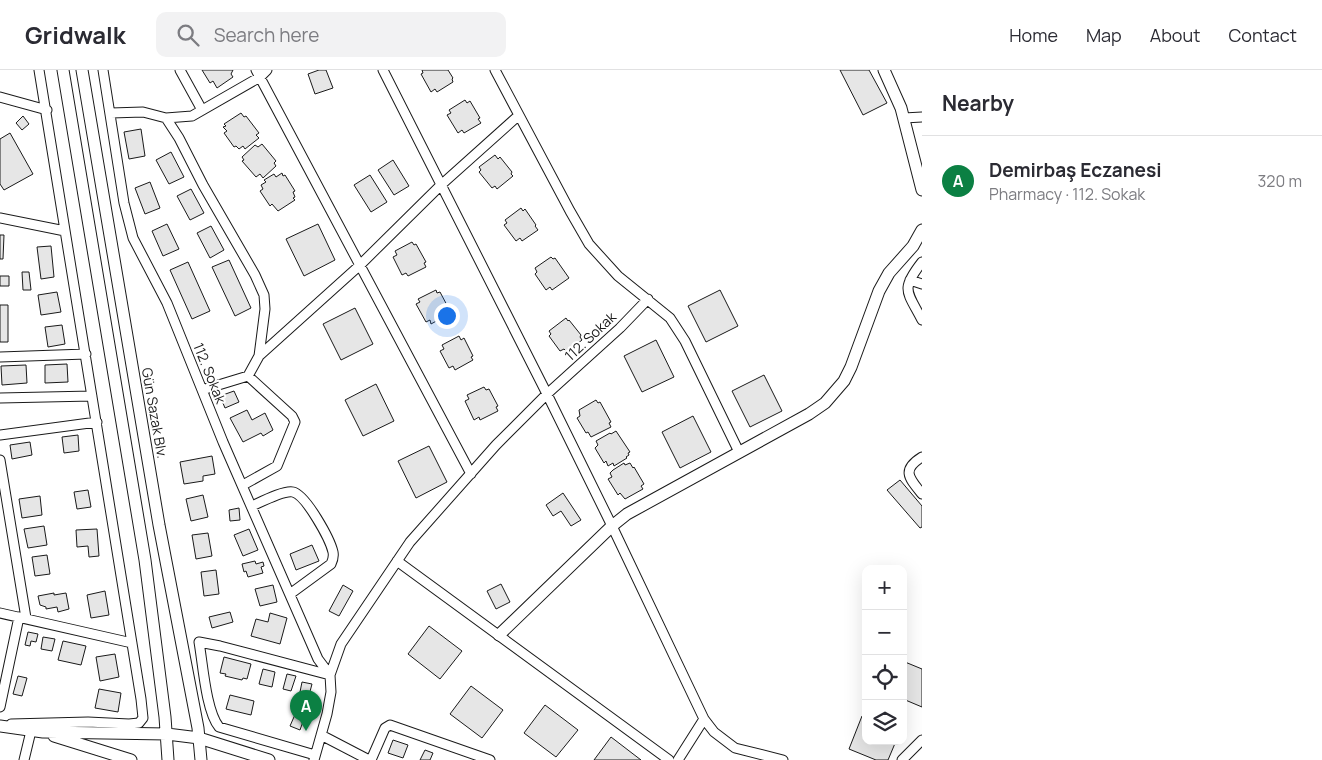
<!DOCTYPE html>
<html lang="en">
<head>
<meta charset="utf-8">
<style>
	:root { --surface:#fff; --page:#f2f2f3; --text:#2b2b33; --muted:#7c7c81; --line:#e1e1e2; --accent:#0b8043 }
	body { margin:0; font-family:Manrope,sans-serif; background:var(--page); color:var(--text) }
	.controls { position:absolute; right:15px; bottom:15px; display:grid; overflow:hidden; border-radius:10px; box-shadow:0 5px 20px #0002 }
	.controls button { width:45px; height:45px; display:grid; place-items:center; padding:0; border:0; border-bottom:1px solid var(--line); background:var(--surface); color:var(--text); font:25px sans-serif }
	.you { position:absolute; left:446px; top:245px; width:18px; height:18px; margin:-12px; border:4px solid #fff; border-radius:50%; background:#1a73e8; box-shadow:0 0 0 8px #1a73e833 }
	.badge { display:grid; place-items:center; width:32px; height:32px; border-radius:50%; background:var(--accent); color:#fff; font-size:16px; font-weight:700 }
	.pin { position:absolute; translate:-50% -41px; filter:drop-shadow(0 1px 2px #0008) }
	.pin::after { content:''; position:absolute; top:26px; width:18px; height:15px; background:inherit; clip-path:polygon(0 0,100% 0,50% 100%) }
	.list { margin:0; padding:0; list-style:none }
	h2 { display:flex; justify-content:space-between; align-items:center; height:65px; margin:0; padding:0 20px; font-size:21px }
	h2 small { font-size:16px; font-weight:400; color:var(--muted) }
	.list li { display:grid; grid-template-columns:32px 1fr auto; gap:15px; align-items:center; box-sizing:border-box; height:90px; padding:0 20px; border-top:1px solid var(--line) }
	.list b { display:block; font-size:19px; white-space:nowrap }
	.list p { margin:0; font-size:16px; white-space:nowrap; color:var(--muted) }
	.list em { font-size:16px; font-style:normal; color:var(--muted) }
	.icon { flex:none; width:28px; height:28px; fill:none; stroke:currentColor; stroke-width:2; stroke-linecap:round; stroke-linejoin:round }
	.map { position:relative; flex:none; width:922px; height:690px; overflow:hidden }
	header { display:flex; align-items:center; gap:30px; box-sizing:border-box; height:70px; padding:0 25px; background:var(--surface); border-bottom:1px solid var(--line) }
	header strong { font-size:24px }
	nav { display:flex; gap:28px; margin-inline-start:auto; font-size:18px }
	.search { width:350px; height:45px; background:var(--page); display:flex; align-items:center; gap:12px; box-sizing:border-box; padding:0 18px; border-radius:10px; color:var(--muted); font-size:19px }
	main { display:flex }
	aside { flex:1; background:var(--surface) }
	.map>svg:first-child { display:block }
</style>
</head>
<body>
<header>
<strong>Gridwalk</strong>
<div class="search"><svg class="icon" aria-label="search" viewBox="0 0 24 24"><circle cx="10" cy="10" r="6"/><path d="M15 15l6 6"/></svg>Search here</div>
<nav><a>Home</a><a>Map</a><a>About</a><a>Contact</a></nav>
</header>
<main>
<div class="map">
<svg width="922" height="690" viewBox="0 0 922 690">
	<rect width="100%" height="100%" fill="#fff"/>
	<path fill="#e6e6e6" stroke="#1a1a1a" d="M202,0H233L231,4L233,7L217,18L213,11L210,13Z
		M319,0H326L333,18L315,24L308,4Z
		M422,0H448L453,8L452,9L453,12L437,22L435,19L431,22L421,4L423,3Z
		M840,0H869L887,33L863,45Z
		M465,30L467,33L470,31L480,48L478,49L481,53L464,63L462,60L458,63L447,45L451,43L449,40Z
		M241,43L244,47L246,46L259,63L256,65L259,68L245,79L243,76L239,79L236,76L234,77L224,63L227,61L223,57L226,56L224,54Z
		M23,46L29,54L22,60L16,53Z
		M141,59L145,86L129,89L124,62Z
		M10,63L33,104L4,120L0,114V69Z
		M262,74L276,91L274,93L276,96L263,108L260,104L256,107L242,91L244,90L242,87L255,75L258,77Z
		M171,82L184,107L169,114L156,90Z
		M495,85L498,89L500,87L512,102L511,104L513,106L497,119L495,116L492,118L479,102L481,100L479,97Z
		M393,90L409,116L394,125L378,100Z
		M282,103L283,106L285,105L295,121L293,122L295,127L293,128L295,130L278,141L272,134L270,136L260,121L263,119L261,115L266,112L264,110L274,104L276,107Z
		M370,105L387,132L371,142L354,115Z
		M150,112L160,138L145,144L135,118Z
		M191,119L204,143L190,150L177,126Z
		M521,138L523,141L525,139L536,155L535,156L538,160L522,171L520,168L516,171L504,155L507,153L505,150Z
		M167,154L179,179L163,186L152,161Z
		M318,154L335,190L304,206L286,169Z
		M211,156L224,180L210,188L197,163Z
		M0,165H4L3,189H0Z
		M412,172L414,175L416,174L426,192L424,193L426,197L408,206L406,203L402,205L393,187L397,185L395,181Z
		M51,176L54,207L41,209L37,177Z
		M551,187L553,189L555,188L569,208L552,220L550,217L546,220L535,204L537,202L535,198Z
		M229,190L251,238L235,246L212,197Z
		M188,192L210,241L192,249L170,200Z
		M22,202H29L31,220H23Z
		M0,206H9V216H0Z
		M436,220L437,223L440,222L449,239L448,240L449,244L431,254L430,250L426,252L416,234L420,232L418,229Z
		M720,220L738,256L706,272L688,236Z
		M57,222L61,242L41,245L38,225Z
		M0,235H8V272H0Z
		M355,238L373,274L341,290L323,254Z
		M566,248L568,251L569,250L581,265L580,267L582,270L567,282L564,279L560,281L549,266L551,264L549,261Z
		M62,255L65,274L48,277L45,257Z
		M459,266L461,270L464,268L473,286L471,287L473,290L455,300L453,296L449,298L440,281L444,279L442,275Z
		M656,270L674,307L642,322L624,286Z
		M67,294L68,312L45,313V295Z
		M26,295L27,313L2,315L1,296Z
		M764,305L782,341L750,357L732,321Z
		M376,314L394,351L363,366L345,330Z
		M484,317L486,320L489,319L498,336L496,337L498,341L480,350L479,347L474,350L465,331L469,329L467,325Z
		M234,321L239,332L225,338L220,326Z
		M596,330L598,333L600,332L611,352L609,353L611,357L591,367L588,362L586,363L577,348L580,346L579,340Z
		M247,340L252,350L265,343L273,360L263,366L261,363L243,372L230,348Z
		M693,346L711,382L680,398L662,362Z
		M616,361L630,382L628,383L629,385L626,387L627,388L614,396L613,393L608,396L606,391L604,393L595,378L598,375L596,371L610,363L611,364Z
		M78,365L79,381L64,383L62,367Z
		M30,372L32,385L12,389L10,375Z
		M429,376L447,412L416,428L398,391Z
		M212,386L215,404L203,406V411L184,414L180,392Z
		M624,393L625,395L630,393L633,398L634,397L644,414L641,416L643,419L625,429L620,423L618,425L608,409L612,407L610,403L613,400Z
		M900,410L922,436V457L920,458L887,420Z
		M88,420L91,437L77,439L74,422Z
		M563,423L581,450L571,456L561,441L553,446L546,435Z
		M203,425L208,447L191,451L186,429Z
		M40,426L42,445L22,448L19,429Z
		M239,438L240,450L230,451L229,440Z
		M44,456L47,475L28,478L24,459Z
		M97,459L99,486L89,487L88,476L77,477L76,460Z
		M249,459L258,480L243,486L234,465Z
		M208,463L212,486L196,489L192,465Z
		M312,475L319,491L296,500L290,484Z
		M47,485L50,504L35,506L32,487Z
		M255,491L256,494L263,492L264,496L261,497L263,503L248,507L246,501L244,502L242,494Z
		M216,500L219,524L204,526L201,502Z
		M501,514L510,532L496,539L487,521Z
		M273,515L277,532L260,536L255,519Z
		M343,515L353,521L339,546L329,541Z
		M105,521L109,545L91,548L87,525Z
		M54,523V525L66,523L69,539L58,542L57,537L46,539V537L40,535L38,526Z
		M230,542L233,552L212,558L209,547Z
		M270,543L287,548L280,574L251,566L256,549L268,552Z
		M429,556L462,581L440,609L408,584Z
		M28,562L38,564L36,572L31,571L30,576L25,575Z
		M43,567L55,569L52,581L41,579Z
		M63,571L86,576L81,595L58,590Z
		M115,584L119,607L100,611L96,587Z
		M224,587L251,594L247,609L243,608L242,610L225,606L226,604L220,603Z
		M905,592L922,599V637L903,629V598Z
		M263,599L275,602L272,617L259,614Z
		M287,604L296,606L291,621L283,619Z
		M18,606L27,608L22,626L13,624Z
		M302,612L312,614L308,629L299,627Z
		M471,616L503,640L482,668L450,644Z
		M99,619L121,623L118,642L95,638Z
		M230,625L254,631L251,645L226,639Z
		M545,635L578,660L556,687L524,663Z
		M297,640L306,643L300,660L290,656Z
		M862,646L866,648V671H896L888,690H876L849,679Z
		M611,667L641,690H594Z
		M393,670L408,675L403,688L388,683Z
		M425,680L433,683L430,690H420Z"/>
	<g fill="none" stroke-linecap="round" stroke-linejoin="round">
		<defs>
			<path id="street" d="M103,0L124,133L133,168L167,233L223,372L318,589L330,605
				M180,0L202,40
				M256,0L471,404
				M383,0L547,324L612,456L704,649L714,662L735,678L783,690
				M495,0L570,141L589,174L618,206L670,248L685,271L739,382
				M0,27L47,40
				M111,43L143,42L166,48L179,68L203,115L255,205L264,225L265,239L259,286L248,306L202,320
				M166,48L192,46L260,7L267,0
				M904,48L922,47
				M0,148L65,161
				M922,192C900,220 907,221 922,250
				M910,210L922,214
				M259,286L359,196L441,115L518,46
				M0,287L86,284
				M0,328L92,326
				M0,365L97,352
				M922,387C901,400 909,408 922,424
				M0,390L26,548
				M243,415L277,396L295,352L292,346L248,306
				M252,436C261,432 284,420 293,422C306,425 330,469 333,482C334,487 333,490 331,494L290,524
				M397,491L669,690
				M0,543L132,573
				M0,637L19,547
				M11,654L88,652L129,654L139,653L143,648L141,629L39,0
				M321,665L369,690
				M315,685L219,657C206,641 203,595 199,572L220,576L330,605
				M24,690L31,661
				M314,690L327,644L331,622L330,605L341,574L410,472L496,375L547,324L620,258L648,229
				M371,690L385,658L390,655L490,690
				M678,690L704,649
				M902,690L922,670"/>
			<path id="secondary" d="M63,0L145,490L165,647L168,690
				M82,0L159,455L198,658L201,690
				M884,0L901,38L922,120
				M499,565L612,456L627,444L809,344L825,333L844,311L851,297L879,221L889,203L913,176L922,160
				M0,656L43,662L167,664L199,668L269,690
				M54,666L131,690"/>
		</defs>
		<use href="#street" stroke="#1a1a1a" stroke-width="11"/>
		<use href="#secondary" stroke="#1a1a1a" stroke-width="13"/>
		<use href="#street" stroke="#fff" stroke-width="9"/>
		<use href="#secondary" stroke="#fff" stroke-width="11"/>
	</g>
	<g text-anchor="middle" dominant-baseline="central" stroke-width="4" stroke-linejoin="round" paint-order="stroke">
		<g font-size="14" fill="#1a1a1a" stroke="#fff">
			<text transform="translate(590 266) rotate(-43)">112. Sokak</text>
			<text transform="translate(210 303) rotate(68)">112. Sokak</text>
			<text transform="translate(155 343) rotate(80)">Gün Sazak Blv.</text>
		</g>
	</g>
</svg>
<div class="controls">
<button>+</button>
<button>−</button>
<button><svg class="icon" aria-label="locate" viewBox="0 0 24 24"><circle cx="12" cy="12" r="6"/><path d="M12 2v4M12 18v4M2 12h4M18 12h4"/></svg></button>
<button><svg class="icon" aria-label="layers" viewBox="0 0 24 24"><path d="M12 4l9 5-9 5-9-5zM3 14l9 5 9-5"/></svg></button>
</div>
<div class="you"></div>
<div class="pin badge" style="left:306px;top:661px">A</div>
</div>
<aside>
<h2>Nearby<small></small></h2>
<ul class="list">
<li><span class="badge">A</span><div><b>Demirbaş Eczanesi</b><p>Pharmacy · 112. Sokak</p></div><em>320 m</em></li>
</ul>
</aside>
</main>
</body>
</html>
